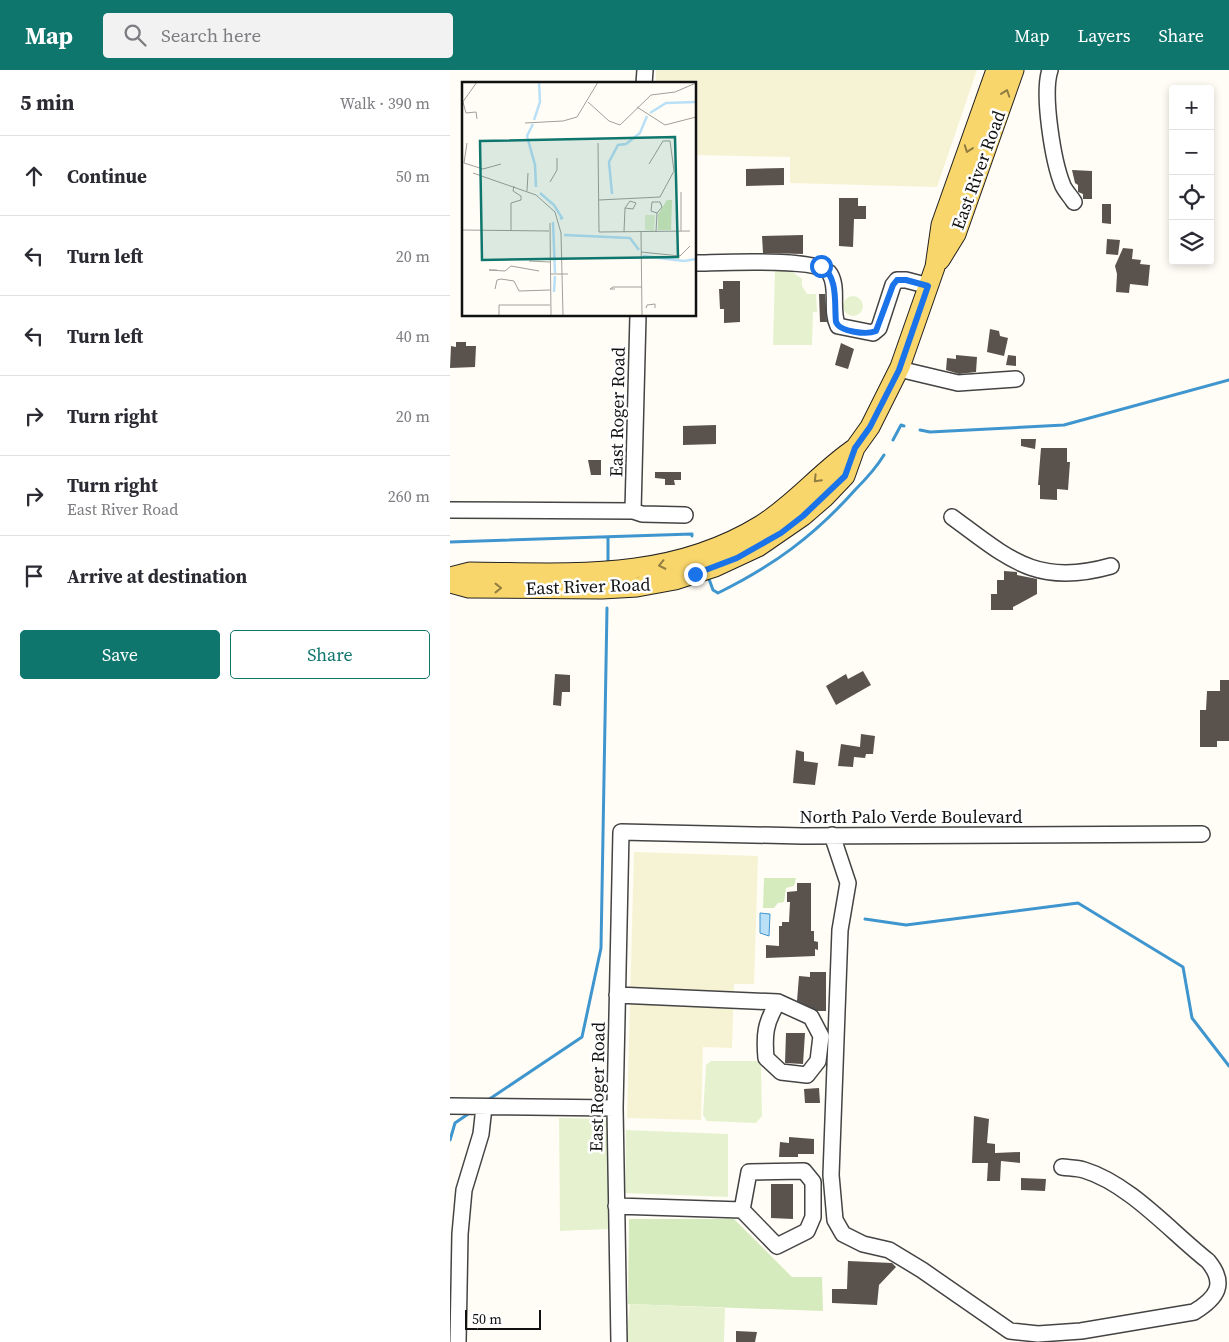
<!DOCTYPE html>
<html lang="en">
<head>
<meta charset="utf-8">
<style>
	:root { --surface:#fff; --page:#f2f2f3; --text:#2b2b33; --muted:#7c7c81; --line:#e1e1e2; --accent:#0f766e }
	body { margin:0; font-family:"Source Serif 4",serif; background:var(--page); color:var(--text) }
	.controls { position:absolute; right:15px; top:15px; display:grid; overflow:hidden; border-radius:5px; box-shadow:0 2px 8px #0003 }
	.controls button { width:45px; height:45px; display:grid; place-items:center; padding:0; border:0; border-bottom:1px solid var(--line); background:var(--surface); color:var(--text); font:25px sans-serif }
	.scale { position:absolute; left:15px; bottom:12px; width:76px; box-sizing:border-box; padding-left:5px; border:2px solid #111; border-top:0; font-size:14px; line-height:18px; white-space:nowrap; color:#111; -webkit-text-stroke:4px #fff; paint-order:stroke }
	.stop { position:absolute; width:15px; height:15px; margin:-11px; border:4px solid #1a73e8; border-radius:50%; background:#fff }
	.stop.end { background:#1a73e8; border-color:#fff; box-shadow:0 1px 5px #0008 }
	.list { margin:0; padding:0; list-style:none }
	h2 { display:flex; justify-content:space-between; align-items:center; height:65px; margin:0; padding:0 20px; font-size:21px }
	h2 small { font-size:16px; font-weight:400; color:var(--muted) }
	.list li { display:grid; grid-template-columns:32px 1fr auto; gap:15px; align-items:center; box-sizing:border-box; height:80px; padding:0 20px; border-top:1px solid var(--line) }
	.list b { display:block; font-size:19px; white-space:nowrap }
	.list p { margin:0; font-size:16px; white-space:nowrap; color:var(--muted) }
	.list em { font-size:16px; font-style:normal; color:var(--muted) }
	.actions { display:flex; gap:10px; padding:15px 20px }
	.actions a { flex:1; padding:11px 0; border:1px solid var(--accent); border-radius:5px; text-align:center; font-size:18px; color:var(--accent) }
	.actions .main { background:var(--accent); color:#fff }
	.icon { flex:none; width:28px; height:28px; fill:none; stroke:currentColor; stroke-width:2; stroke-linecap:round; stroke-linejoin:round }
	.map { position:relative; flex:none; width:779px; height:1272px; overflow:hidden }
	header { display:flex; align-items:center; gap:30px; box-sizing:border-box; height:70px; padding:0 25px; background:var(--accent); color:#fff }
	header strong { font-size:24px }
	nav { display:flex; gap:28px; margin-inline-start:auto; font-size:18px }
	.search { width:350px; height:45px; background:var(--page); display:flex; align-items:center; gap:12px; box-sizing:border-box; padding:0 18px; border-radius:5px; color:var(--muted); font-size:19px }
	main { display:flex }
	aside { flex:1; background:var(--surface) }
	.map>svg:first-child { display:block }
</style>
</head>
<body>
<header>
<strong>Map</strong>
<div class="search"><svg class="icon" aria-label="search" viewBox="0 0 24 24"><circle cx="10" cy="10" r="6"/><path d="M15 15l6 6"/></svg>Search here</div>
<nav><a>Map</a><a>Layers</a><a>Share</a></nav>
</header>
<main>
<aside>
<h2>5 min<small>Walk · 390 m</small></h2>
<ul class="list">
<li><svg class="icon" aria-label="ahead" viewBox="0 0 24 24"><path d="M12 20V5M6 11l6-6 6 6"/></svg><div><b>Continue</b></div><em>50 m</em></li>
<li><svg class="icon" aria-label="left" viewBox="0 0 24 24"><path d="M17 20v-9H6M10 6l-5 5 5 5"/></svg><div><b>Turn left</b></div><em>20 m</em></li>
<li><svg class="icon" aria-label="left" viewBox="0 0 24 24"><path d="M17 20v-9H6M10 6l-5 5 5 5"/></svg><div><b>Turn left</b></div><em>40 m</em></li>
<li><svg class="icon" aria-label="right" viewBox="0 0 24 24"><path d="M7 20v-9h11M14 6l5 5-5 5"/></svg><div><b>Turn right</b></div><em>20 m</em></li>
<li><svg class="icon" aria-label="right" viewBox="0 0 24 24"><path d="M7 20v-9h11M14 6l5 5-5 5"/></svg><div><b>Turn right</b><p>East River Road</p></div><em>260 m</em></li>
<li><svg class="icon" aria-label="arrive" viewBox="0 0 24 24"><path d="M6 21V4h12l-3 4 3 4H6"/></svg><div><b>Arrive at destination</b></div></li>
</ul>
<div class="actions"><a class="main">Save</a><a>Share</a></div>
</aside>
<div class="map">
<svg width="779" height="1272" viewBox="0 0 779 1272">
	<rect width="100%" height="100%" fill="#fffdf5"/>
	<path fill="#f6f3d4" d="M206,0H527L487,117L340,113V87L245,85V14H206Z
		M184,782L308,786L304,914H284L282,978L253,977L251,1050L177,1048Z"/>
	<path fill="#d5ebbd" d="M314,808H346L344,816L336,818L334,832L328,833L324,838H313Z
		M179,1149H284L342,1207H372L373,1241L178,1234Z"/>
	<path fill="#e6f2cf" d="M325,200H340L352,209V216L357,224H366L367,242H363L362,275H323Z
		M393 236a10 10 0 1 1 20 0a10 10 0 1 1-20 0Z
		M261,991H308L311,996L312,1046L306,1053L257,1051L253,1045L256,995Z
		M109,1048L159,1049L158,1159L110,1161Z
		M176,1060L278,1064V1127L175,1123Z
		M180,1234L275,1238L274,1272H176Z"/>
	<path fill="#b9e0f7" stroke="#3f96cf" d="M310,843L320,844L319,866L310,863Z"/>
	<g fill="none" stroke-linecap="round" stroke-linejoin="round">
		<path stroke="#3f96cf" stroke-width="3" d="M470,360L480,362L614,355L779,310
			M443,370L451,355L454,356
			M0,472L242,464V466
			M158,493V467
			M259,509L263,520L268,523C323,496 364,466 405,420C416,409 426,398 434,385
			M415,849L456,855L628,833L733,897L742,948L779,996
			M38,1030L132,967L151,878L157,538
			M0,1070L5,1053L21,1042"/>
	</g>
	<path fill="#5a524d" d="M334,98V115L296,116V99Z
		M622,100L642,101V129H633V124L628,122V115L625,113Z
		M389,128H408V136H416V149H404L403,177L389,176Z
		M652,134H661V154L652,153Z
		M353,165V184L313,183L312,166Z
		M657,169L670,170L668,185L656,184Z
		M673,178L683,179L682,189L691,190L690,194L700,195L698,216L680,214L679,223L666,222L667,204L665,196Z
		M273,211H290V252L274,253V239H270L269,219H273Z
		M369,224H375L377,252H370Z
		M540,259L549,261L550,266L558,268L554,286L537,282Z
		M6,272H16V276H26L25,297L0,298L1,276L6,277Z
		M391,273L404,279L398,299L385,295Z
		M506,285L527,287L526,302L509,304L496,300L497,288L506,289Z
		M558,285L566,286V296L556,295Z
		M266,355V374L233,375V356Z
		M571,369H586L585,379L571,376Z
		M591,378H617V392H620L618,420L607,419V430L590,429V415H588Z
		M138,390H151V405H141Z
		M205,402H231V410H224L225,415H215V409L205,408Z
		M554,501L567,502V505L587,509V524L563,537V540H541V524H547V510H554Z
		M413,601L421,615L386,635L376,616L396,604L398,609Z
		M105,604L120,605V622H112L111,636L103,635Z
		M770,610H779V671H767V677H750V640H756L757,621H770Z
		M411,664L425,666L423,684H416L415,688L404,687L403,697L388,696L391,674L410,677Z
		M346,680L354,682V691L368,693L365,715L343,713Z
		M347,813H361V861H364V871L368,872V880L365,879V886L316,888V875L329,876V856H332V852H339L340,832H337V822L347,821Z
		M360,902H376V941H367L347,931L349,906L360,907Z
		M336,963H355L353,994L335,993Z
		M369,1018L370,1033H355L354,1019Z
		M524,1046L539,1049L537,1073L545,1074V1083L570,1082V1093L551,1091L550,1111H537L538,1093H522Z
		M339,1067L364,1069V1084H348V1087H329L330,1072L339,1073Z
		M571,1108L596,1109L595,1121L571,1120Z
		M321,1114H343V1149L321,1148Z
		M398,1191L442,1193L446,1197L429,1215L427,1235L382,1233V1219H397Z
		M286,1261L307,1262L305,1272H286Z"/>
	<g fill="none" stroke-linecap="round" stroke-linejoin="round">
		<defs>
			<path id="minor" d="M600,0C592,24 603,92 613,116C616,122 621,127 624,132
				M194,14L195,0
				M245,193C267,193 370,187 380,204C389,219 380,240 388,256L423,263L429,258L443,215L447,210H456L479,216
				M449,299L508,313L566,309
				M0,440L183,441L192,444L235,445
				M183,441L188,245
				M502,447C559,489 587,517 661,496
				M382,765L398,813L390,860L381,1105L385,1150L393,1164L413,1174L439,1180L472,1200L560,1261L588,1264L631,1261L744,1242C767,1228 777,1214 758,1191C721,1162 680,1114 634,1100C627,1098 619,1098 612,1097
				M167,925L328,932L361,947L371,966L368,991L357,1005L331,1002L316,988C314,965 315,953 328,932
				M0,1036L165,1038
				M166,1136L292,1140L327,1176L357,1161L363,1147V1112L354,1101L299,1102L292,1140
				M8,1272L10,1164L14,1120L31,1064L34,1037
				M169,1272L165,1038L171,762L353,766L752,764"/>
			<path id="major" d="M490,190L506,164L564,0
				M0,507L20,502C122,503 220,511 311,455C346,433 371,401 405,378
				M0,513L19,518L152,519L187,517L225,510L265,497L308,477L353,446L375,427L395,406L405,378L420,357L450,297L485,197L491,155L546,0"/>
		</defs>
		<use href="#minor" stroke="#444" stroke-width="18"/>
		<use href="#major" stroke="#222" stroke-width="21"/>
		<use href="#minor" stroke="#fff" stroke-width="15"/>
		<use href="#major" stroke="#f9d66b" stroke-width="19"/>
	</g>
	<defs><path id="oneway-chevron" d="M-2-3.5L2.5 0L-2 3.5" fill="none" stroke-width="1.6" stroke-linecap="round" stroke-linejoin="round" transform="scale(1.25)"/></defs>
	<g stroke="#917d42">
		<use href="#oneway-chevron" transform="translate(556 23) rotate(-71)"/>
		<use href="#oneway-chevron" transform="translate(518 79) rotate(110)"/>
		<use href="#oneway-chevron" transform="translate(367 409) rotate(134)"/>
		<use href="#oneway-chevron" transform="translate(212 495) rotate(168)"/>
		<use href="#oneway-chevron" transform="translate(48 518)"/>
	</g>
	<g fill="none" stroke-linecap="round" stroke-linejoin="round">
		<path stroke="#1a73e8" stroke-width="6" d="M245,504L287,488L331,463L353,446L395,406L405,378L420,357L449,300L478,216L456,210H447L443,215L426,261C417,265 390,262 386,252C384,235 389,207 371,196"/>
	</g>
	<g text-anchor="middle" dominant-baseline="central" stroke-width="5" stroke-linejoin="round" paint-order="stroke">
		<g font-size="18" fill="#111" stroke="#fff">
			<text transform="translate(528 100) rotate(-70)">East River Road</text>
			<text transform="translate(167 342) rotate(-89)">East Roger Road</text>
			<text transform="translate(138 516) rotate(-2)">East River Road</text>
			<text x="461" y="746">North Palo Verde Boulevard</text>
			<text transform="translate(147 1017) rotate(-89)">East Roger Road</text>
		</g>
	</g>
	<g transform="translate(12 12)">
		<rect width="234" height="234" fill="#fffdf5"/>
		<path d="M205,118H210L209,148H196V132Z" fill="#d5ebbd"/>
		<path d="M183,133H193L192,149L183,148Z" fill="#e6f2cf"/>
		<path fill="none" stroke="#b9e0f7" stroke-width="2.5" d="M188,31L204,21L234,20M72,38L78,20L77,0M71,42L65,54L73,83L74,105M78,111L92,123L100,136L98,137M150,112L147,80L156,63L164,62L178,51L185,34M91,140L93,191M102,153L168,156L177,168M181,174L222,179L234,177M92,210L93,194"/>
		<path fill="none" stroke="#a09f9a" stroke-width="1" d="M1,20L4,31L14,30L15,37M126,20L147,39L158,43L189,13L213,10L234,1M0,21L15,0M175,25L203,43L234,35M63,41L101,39L115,35L136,0M5,61L2,81L21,87L39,82M136,61L137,150L228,149M11,91L74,113L93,130L99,151L101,233M88,100L95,88V76M65,109L66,91M137,118L198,115L212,89L208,59H201L187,82M88,141L89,233M0,148L87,149M49,149V121L59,118V114L51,109L52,104M219,149V110M162,150L163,126L168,119L174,121L171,127L163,126M179,150L180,233M194,150L195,131L200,125L198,120H190L189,129L195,131M179,170L218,174L228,164M67,179L88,180M35,188H27L43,189L49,184L77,189M88,192H106M33,207L35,198L39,197L52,199L57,209L88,208M153,207H148L151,205H180M184,226L185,223L193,222V226M37,233V223H88"/>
		<path fill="#0f766e" fill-opacity="0.15" stroke="#0f766e" stroke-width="2.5" d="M213,55L216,175L20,178L18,59Z"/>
		<rect width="234" height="234" fill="none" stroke="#111" stroke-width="2.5"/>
	</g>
</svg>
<div class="controls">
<button>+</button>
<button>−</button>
<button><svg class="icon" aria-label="locate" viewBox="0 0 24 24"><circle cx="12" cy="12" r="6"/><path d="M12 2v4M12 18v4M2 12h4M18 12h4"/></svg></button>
<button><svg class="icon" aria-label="layers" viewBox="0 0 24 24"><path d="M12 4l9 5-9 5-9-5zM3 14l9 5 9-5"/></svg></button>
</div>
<div class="scale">50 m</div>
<div class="stop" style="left:371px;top:196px"></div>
<div class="stop end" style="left:245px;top:504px"></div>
</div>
</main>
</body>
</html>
